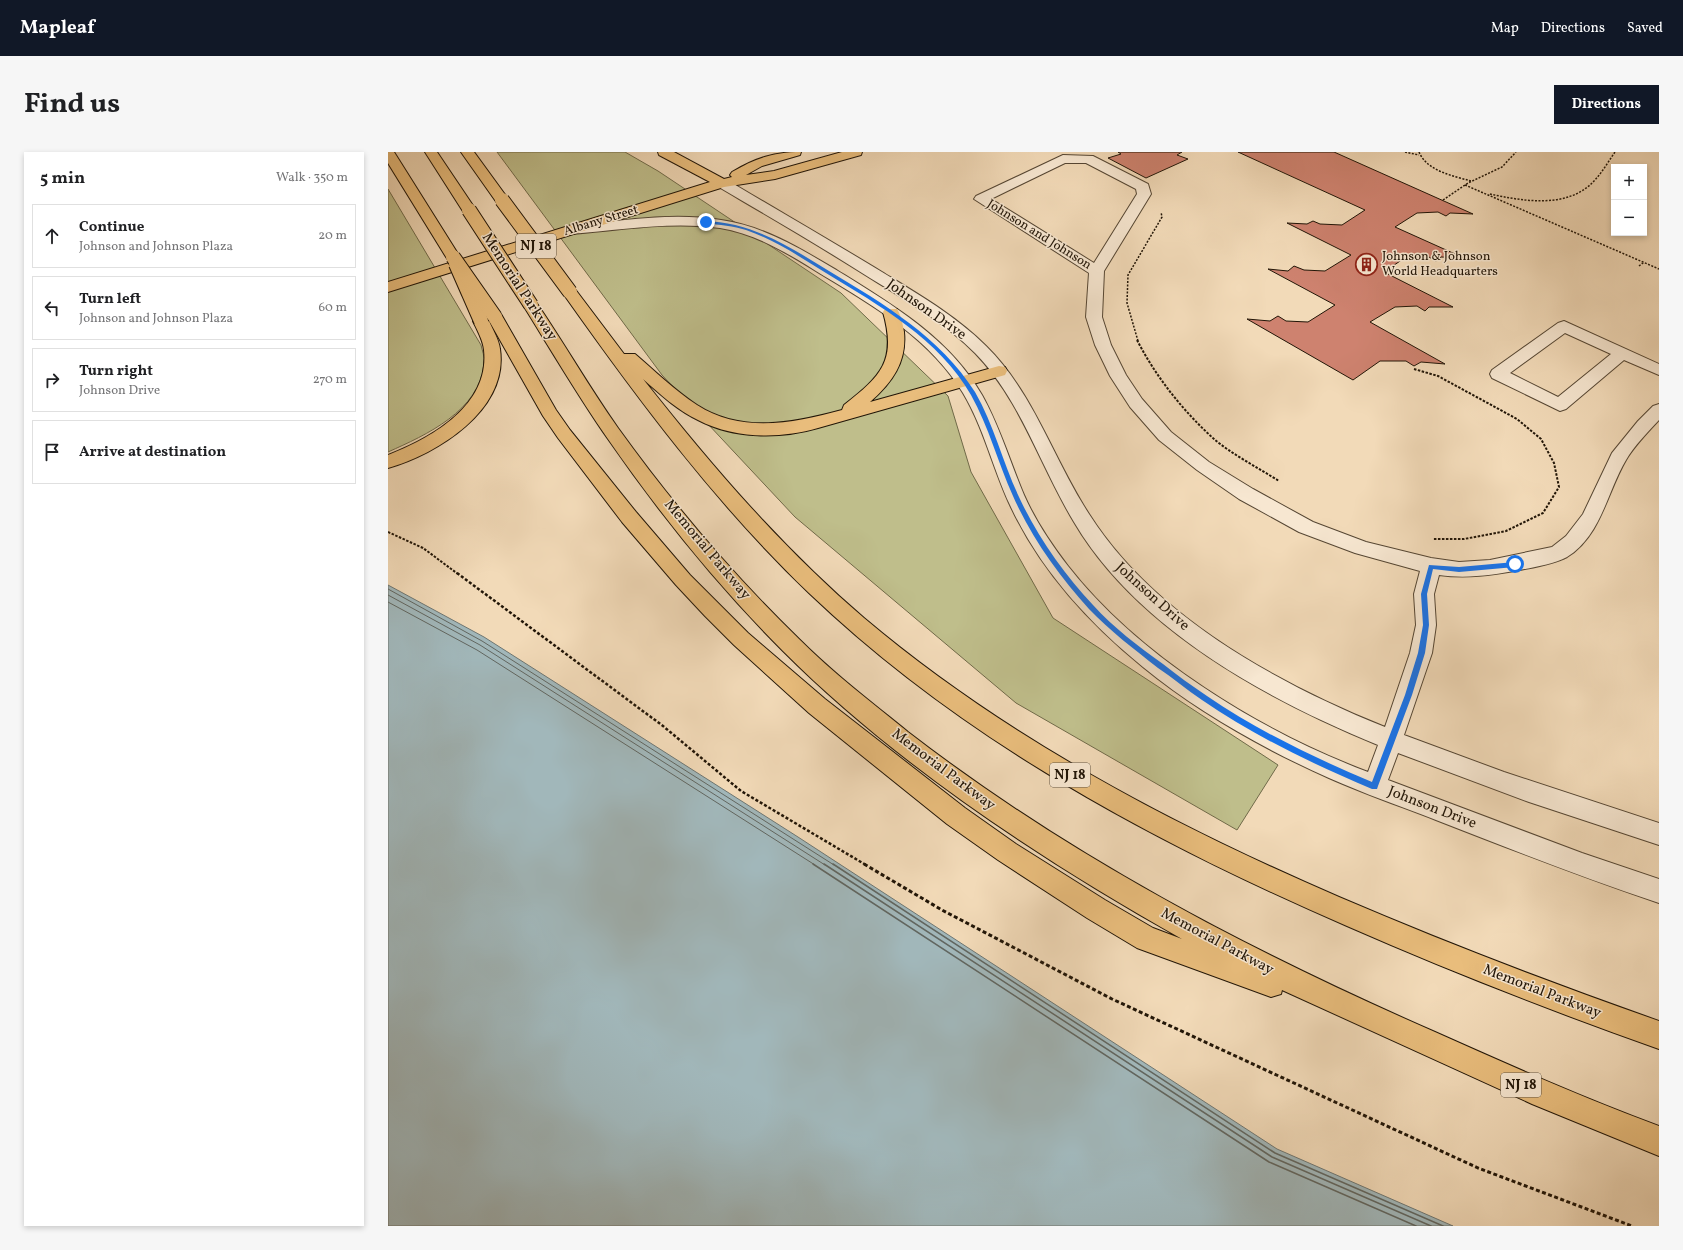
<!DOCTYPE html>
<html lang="en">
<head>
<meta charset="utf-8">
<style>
	:root { --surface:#fff; --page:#f6f6f6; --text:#202124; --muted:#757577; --line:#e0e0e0; --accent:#111827 }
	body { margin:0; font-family:Vollkorn,serif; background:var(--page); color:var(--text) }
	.controls { position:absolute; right:12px; top:12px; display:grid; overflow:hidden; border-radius:0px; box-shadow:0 2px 6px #0003 }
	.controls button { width:36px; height:36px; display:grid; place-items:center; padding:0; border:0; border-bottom:1px solid var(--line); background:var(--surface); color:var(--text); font:20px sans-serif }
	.stop { position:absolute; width:12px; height:12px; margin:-9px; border:3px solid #1a73e8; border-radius:50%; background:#fff }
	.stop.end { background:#1a73e8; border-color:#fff; box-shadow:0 1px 4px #0008 }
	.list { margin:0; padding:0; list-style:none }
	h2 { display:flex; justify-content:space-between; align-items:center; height:52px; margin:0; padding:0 16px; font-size:17px }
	h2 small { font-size:13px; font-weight:400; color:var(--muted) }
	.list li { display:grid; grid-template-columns:26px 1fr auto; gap:12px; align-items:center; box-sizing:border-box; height:64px; margin:0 8px 8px; padding:0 8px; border:1px solid var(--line); border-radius:0px }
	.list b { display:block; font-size:15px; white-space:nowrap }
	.list p { margin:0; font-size:13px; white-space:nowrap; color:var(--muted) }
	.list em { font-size:13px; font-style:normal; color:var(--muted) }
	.icon { flex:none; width:22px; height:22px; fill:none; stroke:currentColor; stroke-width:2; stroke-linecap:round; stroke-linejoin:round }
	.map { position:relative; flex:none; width:1271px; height:1074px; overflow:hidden; border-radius:0px }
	header { display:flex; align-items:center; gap:24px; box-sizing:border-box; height:56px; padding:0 20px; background:var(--accent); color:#fff }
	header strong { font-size:19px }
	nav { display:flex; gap:22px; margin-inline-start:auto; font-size:14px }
	.intro { display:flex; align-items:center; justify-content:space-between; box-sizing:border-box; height:96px; padding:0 24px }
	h1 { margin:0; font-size:28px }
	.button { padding:10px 18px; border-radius:0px; background:var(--accent); color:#fff; font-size:14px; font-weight:700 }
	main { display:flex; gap:24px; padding:0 24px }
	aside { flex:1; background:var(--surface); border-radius:0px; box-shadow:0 2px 6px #0003 }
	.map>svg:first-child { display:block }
</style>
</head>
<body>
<header>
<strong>Mapleaf</strong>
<nav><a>Map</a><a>Directions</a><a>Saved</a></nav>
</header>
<div class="intro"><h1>Find us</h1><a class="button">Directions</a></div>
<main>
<aside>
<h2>5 min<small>Walk · 350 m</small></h2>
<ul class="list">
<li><svg class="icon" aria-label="ahead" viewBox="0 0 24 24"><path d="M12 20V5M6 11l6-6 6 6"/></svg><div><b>Continue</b><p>Johnson and Johnson Plaza</p></div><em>20 m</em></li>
<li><svg class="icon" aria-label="left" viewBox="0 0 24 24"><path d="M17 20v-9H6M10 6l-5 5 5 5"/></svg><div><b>Turn left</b><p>Johnson and Johnson Plaza</p></div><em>60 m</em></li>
<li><svg class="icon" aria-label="right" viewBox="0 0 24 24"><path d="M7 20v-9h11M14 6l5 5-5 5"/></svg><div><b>Turn right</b><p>Johnson Drive</p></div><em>270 m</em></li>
<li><svg class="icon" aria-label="arrive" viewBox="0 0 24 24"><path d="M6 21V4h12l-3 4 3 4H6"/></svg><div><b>Arrive at destination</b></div></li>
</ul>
</aside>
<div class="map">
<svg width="1271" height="1074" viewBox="0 0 1271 1074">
	<rect width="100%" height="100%" fill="#f2dab8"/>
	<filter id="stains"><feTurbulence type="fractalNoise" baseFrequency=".005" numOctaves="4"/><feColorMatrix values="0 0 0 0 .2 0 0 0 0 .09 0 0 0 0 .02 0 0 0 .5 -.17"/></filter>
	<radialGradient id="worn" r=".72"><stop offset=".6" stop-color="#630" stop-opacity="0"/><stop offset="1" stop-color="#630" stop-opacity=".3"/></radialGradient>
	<path fill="#bfbe8b" stroke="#706a49" d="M109,0H237L270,19L453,141L560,244L583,320L665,466L890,613L849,678L628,551L407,365L274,223Z
		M0,37L93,193C94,198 97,205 96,211C92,259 38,283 0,300Z"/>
	<path fill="#a1b7ba" stroke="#6e7672" d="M0,433L96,485L410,685L889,997L1065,1074H0Z"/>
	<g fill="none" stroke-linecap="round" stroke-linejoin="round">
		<path stroke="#616660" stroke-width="1" d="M0,437L94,489L446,713
			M0,443L92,493L437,713
			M0,450L89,498L427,713"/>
		<path stroke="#616660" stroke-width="1.5" d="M425,712L881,1010L1028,1074
			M436,712L884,1005L1043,1074
			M445,712L887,1001L1055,1074"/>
	</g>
	<path fill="#ce826f" stroke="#211507" d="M730,0H794L789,3L800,7L758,26L720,6L733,2Z
		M850,0H946L1085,62L1062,61L1058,64L1050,60L1029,61L1007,75L1076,106L1053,105L1048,109L1041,105H1018L996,120L1065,155H1041L1037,159L1029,154L1007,155L982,170L1057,212L1033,210L1026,214L1018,209H992L965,228L859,167L882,169L890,164L898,169L920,170L947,153L880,117L900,119L906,114L916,118L937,119L963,103L899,71L919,72L925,69L932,72L954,73L977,58Z"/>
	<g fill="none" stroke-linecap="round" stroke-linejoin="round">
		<defs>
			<path id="minor" d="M675,3L705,4L760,32L763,42L716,119L714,165L723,193L738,223L754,247L783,280L821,310L865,337L925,370L978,390L1043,406L1071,410L1102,408L1164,395L1178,384L1195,362L1224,301L1250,269L1265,254L1271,252V268C1260,280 1246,294 1238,308C1219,340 1213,384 1179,405C1166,412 1147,415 1132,418C1104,423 1079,427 1051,423L1046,442L1048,473L1044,501L1016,583L1116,620L1271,671V693L1141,650L1010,601L1000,628L1194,701L1271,727V751C1196,726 1122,697 1048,668C1012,654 977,642 941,626C876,597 810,560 755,515C701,471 652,418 622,353C605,317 596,276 575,241C543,188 488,155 436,124C404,104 370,82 332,76C283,69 232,78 183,82L178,81L176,78L178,75L183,74C233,69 283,60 333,68C376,74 413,97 450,119C505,153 561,186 594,243C612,275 622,310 636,343C647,368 663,392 680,414C751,505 872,579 980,620L990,593C878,547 749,477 686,370C652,314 633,248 587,201C557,171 518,148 482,126C432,94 380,64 329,34L327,31L329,28H339C391,59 443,89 494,120C530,142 568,164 598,194C646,241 665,307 701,362C765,463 888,531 997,575L1022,501L1028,473L1026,442L1032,419L967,401L911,380L851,347L809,318L771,288L742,255L722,224L707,193L698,165L701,121L586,47L588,44ZM677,11H698L748,37L749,42L706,111L603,47Z
				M1176,169L1271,212V223L1236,208L1178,257L1172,259L1104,226L1102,222L1104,218L1170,171ZM1177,181L1223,202L1170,245L1122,221Z"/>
			<path id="major" d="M0,0H6L72,105L70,108H60L58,105L0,11Z
				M270,0H286L336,27L344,25L342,23L344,20C368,6 386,0 413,0L412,3L374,14L358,23L386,19L454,0H474L473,3L387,27L336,35L0,140V130L322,30L271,3Z
				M93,164L99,166L101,169C105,178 111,188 112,197C121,258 49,302 0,316V303C44,286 102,253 96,198C95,188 89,178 85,169L87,166Z"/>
			<path id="highway" d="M37,0H49L88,58L86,61H76Z
				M73,0H86L121,48L119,51H109Z
				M182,135L187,137L236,202H247C267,219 286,238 309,253C354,282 406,271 454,258L456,253C493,224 509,209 495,160L497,157H509C513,163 515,173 516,180C519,210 504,231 482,250L611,214L617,215L619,219L617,223L430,276C392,287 346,287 310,268C289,258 272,242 255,227C323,313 393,395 476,466C617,585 782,672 951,745C1056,790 1163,831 1271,869V897C1166,860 1062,819 959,774C765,690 575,588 421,441C327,351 249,246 174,140L177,137Z
				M143,148L148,150C176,191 201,235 230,276C284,351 345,423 411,487C445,521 483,550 520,580C682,705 860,798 1047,880C1121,913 1195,946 1271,974V1004L1144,952L894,838L893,842L883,845L749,796L699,766L610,708L559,672L421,561L346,493L317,464L288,433L234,370L170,286L155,264L99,165L101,162H113L168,258L182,278L248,360L302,423L360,481L437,547L577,656L628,692L717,748L765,776L794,787C655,709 508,612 395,499C330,434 272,362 220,287C190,244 163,198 135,153L138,150Z"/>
		</defs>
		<use href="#minor" stroke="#554633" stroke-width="2"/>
		<use href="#major" stroke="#211507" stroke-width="2"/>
		<use href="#highway" stroke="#211507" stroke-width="2"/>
		<path stroke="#211507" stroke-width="1.5" stroke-dasharray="2 1.5" stroke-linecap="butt" d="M1017,0L1031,3
			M1031,0C1039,19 1065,24 1083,29
			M1077,33L1271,117
			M1102,42C1134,49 1179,57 1205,30C1214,21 1220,10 1227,0
			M1055,48L1080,31L1114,15L1128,0
			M1251,114L1256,110
			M750,189L739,151L740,123L774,65L773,60"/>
		<path stroke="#211507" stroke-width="2" stroke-dasharray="2.5 1.5" stroke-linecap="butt" d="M749,188C768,225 795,259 826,287C842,301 872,317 891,329
			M1026,217L1050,224L1129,267L1153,287L1166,311L1171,335L1155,361L1118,379L1076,387H1045
			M0,380L35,396L70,422"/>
		<path stroke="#211507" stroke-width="2.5" stroke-dasharray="3 2" stroke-linecap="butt" d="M69,421L275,574L353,639L478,713"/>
		<path stroke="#211507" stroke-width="3" stroke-dasharray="4 2.5" stroke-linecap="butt" d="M476,712L554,758L724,847L1090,1016L1244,1074"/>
		<use href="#minor" fill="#f7e7d1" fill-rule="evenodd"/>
		<use href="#major" fill="#e9bd7c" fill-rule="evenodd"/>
		<use href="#highway" fill="#e9bd7c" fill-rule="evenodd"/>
		<defs>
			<path id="major-bridge" d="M68,112L93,169"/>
			<path id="highway-bridge" d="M114,48L182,140
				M81,58L143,153
				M65,105L107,165"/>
		</defs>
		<use href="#major-bridge" stroke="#211507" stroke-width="16" stroke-linecap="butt"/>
		<use href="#highway-bridge" stroke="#211507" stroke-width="16" stroke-linecap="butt"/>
		<use href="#major-bridge" stroke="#e9bd7c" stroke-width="14"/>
		<use href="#highway-bridge" stroke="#e9bd7c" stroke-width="14"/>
	</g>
	<path fill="#1a73e8" d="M316,69C364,70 402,95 441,119C496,152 552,185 587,240C606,273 615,311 631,345C649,384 676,422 705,453C726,476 750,494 775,512C789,523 804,534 819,544C870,579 927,606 984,630L1017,543L1030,501L1035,473L1033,442L1041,413L1071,415L1127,410L1130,412L1127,415L1071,420L1045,417L1039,442L1041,473L1037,501L1024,543L990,634L989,637H984C925,612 866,584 814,548C799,538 785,526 770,516C746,497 722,479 701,457C671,424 643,385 625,344C610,311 601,275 583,243C551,187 492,154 438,121C412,105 387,88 358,78C346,74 331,73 318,71Z"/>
	<defs>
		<symbol id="building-ring" viewBox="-11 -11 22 22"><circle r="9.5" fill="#f7e7d1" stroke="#8f2418" stroke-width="1.5"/><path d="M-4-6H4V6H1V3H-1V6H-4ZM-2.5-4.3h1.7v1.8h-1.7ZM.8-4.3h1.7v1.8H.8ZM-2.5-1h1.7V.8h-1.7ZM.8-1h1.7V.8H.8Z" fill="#8f2418"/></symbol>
	</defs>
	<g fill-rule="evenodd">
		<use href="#building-ring" x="966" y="100" width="25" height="25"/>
	</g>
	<g text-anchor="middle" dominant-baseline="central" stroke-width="3" stroke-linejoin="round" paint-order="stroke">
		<g font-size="13" fill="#211507" stroke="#f7e7d1">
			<text transform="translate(213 69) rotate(-17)">Albany Street</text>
			<text transform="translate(651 83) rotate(32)">Johnson and Johnson</text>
		</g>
		<g font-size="13" fill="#211507" stroke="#f7e7d1" text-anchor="start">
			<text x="994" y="105">Johnson &amp; Johnson<tspan x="994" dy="15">World Headquarters</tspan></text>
		</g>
		<g fill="#f7e7d1" stroke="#615444" stroke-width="1">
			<rect x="128" y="82" width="40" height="24" rx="3"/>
			<rect x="662" y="611" width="40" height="24" rx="3"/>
			<rect x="1113" y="921" width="40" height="24" rx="3"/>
		</g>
		<g font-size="14" font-weight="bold" fill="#211507">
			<text x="148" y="94">NJ 18</text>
			<text x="682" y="623">NJ 18</text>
			<text x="1133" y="933">NJ 18</text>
		</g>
		<g font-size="15" fill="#211507" stroke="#f7e7d1">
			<text transform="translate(131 135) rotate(57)">Memorial Parkway</text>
			<text transform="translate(538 158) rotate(35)">Johnson Drive</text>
			<text transform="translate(319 398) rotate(50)">Memorial Parkway</text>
			<text transform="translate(764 445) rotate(42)">Johnson Drive</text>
			<text transform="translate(555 618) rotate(37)">Memorial Parkway</text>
			<text transform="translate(1044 656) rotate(21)">Johnson Drive</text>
			<text transform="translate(829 790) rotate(28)">Memorial Parkway</text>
			<text transform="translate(1154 840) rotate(21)">Memorial Parkway</text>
		</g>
	</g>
	<rect width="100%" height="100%" filter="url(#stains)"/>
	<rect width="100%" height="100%" fill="url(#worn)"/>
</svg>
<div class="controls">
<button>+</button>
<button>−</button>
</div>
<div class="stop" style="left:1127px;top:412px"></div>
<div class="stop end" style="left:318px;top:70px"></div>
</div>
</main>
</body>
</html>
